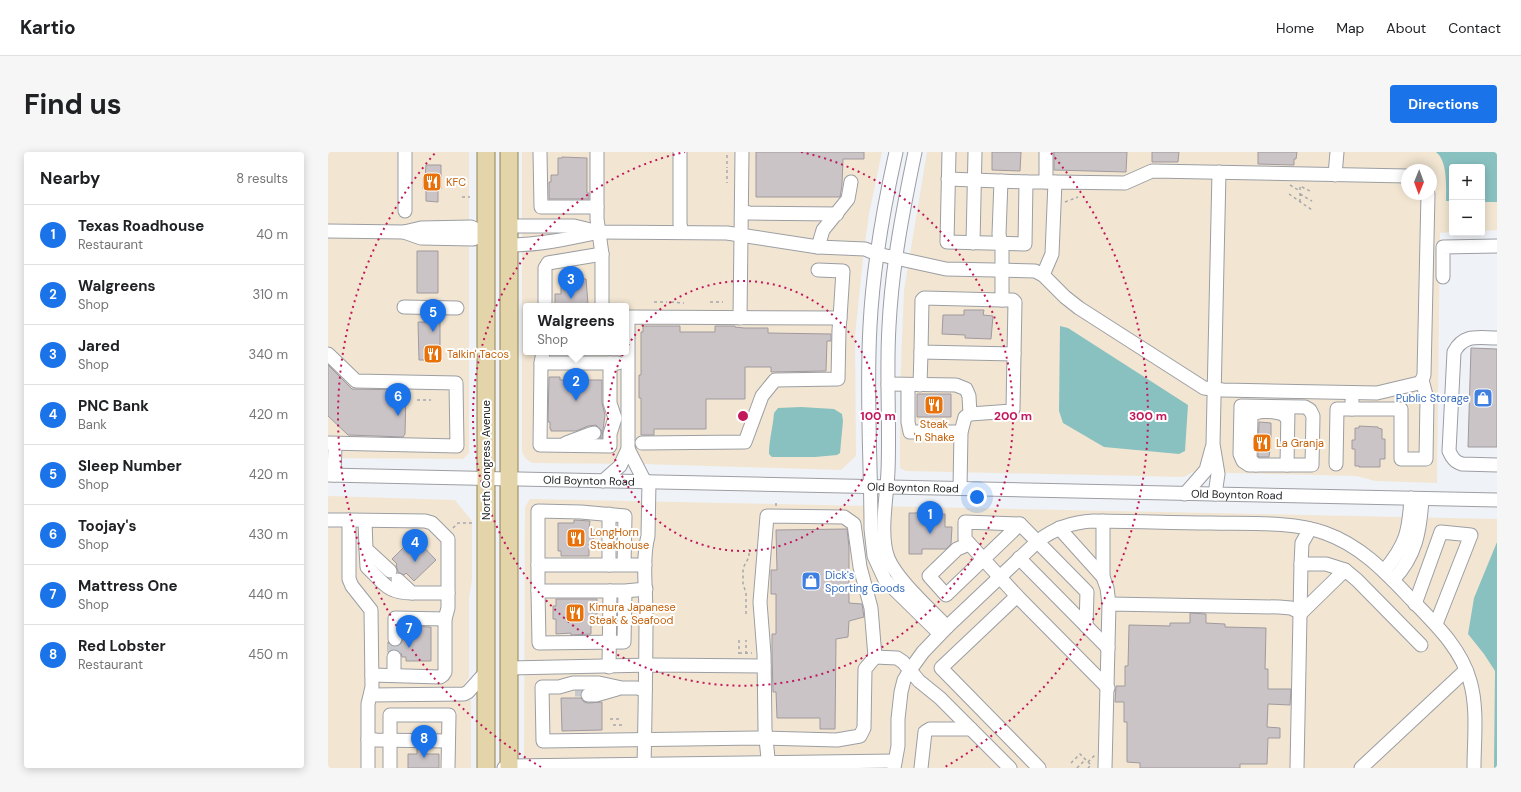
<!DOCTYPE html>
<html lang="en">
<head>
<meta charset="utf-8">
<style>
	:root { --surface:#fff; --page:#f6f6f6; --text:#202124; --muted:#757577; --line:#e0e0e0; --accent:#1a73e8 }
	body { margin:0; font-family:"DM Sans",sans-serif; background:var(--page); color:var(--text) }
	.controls { position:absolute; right:12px; top:12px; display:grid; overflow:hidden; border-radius:4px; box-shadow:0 2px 10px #0003 }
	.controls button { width:36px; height:36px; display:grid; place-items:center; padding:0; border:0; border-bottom:1px solid var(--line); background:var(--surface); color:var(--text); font:20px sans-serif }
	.compass { position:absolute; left:1073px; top:12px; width:36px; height:36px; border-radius:50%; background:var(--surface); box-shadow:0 2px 10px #0003; rotate:181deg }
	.you { position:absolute; left:649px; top:345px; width:14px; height:14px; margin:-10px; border:3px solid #fff; border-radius:50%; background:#1a73e8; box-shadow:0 0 0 6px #1a73e833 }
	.badge { display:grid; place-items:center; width:26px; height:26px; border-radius:50%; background:var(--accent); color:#fff; font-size:13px; font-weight:700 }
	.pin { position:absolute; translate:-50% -33px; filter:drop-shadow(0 1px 2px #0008) }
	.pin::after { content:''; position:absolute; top:21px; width:14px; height:12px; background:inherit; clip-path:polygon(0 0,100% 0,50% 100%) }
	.popup { position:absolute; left:195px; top:151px; width:106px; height:52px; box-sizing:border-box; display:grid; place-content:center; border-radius:4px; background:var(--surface); filter:drop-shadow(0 1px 3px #0005); font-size:13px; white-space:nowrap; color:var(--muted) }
	.popup b { font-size:15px; color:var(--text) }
	.popup::after { content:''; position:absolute; left:50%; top:100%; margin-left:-8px; border:8px solid transparent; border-top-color:var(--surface) }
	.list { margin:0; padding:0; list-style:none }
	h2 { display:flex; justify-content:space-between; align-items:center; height:52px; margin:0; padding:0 16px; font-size:17px }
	h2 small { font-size:13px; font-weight:400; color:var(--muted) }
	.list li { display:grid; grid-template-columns:26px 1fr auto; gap:12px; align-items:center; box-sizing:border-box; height:60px; padding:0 16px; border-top:1px solid var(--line) }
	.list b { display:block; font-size:15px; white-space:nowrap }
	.list p { margin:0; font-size:13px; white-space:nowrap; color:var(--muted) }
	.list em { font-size:13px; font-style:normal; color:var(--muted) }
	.map { position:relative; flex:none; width:1169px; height:616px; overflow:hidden; border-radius:4px }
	header { display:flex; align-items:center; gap:24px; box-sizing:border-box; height:56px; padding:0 20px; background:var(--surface); border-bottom:1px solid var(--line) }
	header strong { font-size:19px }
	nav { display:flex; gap:22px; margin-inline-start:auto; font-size:14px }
	.intro { display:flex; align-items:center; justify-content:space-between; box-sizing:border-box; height:96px; padding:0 24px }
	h1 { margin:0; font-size:28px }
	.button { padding:10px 18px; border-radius:4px; background:var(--accent); color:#fff; font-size:14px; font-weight:700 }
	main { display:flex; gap:24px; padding:0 24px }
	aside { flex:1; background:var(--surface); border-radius:4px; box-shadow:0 2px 10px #0003 }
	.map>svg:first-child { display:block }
</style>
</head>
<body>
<header>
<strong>Kartio</strong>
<nav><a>Home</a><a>Map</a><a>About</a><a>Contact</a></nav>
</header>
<div class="intro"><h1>Find us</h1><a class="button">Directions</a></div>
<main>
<aside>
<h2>Nearby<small>8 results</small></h2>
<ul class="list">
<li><span class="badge">1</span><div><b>Texas Roadhouse</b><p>Restaurant</p></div><em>40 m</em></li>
<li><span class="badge">2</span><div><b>Walgreens</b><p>Shop</p></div><em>310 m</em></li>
<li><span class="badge">3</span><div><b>Jared</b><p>Shop</p></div><em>340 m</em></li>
<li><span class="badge">4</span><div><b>PNC Bank</b><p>Bank</p></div><em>420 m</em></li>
<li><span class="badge">5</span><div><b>Sleep Number</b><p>Shop</p></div><em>420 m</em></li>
<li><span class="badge">6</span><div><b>Toojay's</b><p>Shop</p></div><em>430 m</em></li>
<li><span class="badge">7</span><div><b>Mattress One</b><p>Shop</p></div><em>440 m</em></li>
<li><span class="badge">8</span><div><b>Red Lobster</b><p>Restaurant</p></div><em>450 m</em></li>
</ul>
</aside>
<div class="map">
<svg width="1169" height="616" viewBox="0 0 1169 616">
	<rect width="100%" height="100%" fill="#eff2f7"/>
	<path fill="#f2e6d2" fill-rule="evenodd" d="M0,0H141V301L135,307L0,306Z
		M194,0H554L541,62L535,107L527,184L528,304L513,318L315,312L204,311L198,307L194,300ZM198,154H298V200H198Z
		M599,0H1169V78L1154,79V15H1124V80L1112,81L1109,331L1047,329L1028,324L865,320L856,325L578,319L572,316V236L576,138ZM1079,18H1103V42H1079Z
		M0,344L127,348L144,369V428L141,446V525L135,534L143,549V616H0Z
		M202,347L1169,367V616H196L197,355Z"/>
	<path fill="#89c1c1" d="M1108,0H1169V50H1154V15H1124V49H1118C1118,36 1120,9 1108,0Z
		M732,174L740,176L860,253L857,299L851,302L776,295L735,271L731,259Z
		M473,255L506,257L514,262L515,269L512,301L509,303L487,305H444L441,302C441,288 445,275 446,261L450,256Z
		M1169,390V616H1166L1167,519L1156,502L1140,482L1146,446Z"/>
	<path fill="#cac4c7" stroke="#a09a9e" d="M428,0H536V7H515L514,33L512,45H428Z
		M664,0H693L692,19L664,18Z
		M726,0H799L798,20L726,18Z
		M824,0H851L850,10H824Z
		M930,0H969L968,7H966V13L930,12Z
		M234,5L259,6V41H261V47H221V30H223V23H230V6H234Z
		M98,13H113V37H110V50L98,49V37H95V26H97Z
		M89,99H110V141H89Z
		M250,126L258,127L260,152H258V154H233V152H227V142H233V127Z
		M636,158H656L655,163L665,164L663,187L637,186V183L614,182L615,163H636Z
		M90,170H112V208H91Z
		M315,174H352V180H387V174H407V175L416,176H440V181L503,182V189H499L498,219L443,220V215H417V247H378V277H326V283H313V246H311V223H313V180H315Z
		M1143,196L1169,197V295H1140Z
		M0,213L24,237L75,238L78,240L77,282L75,285L20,283L0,264Z
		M221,225H232V228H274V251L277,263L274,286H272L274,279L268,273L260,274L248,279H223V277H222V270H220Z
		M589,242H623V265H589Z
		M931,270L943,271V297H942L941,305H931L930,304Z
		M1031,274L1050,275V276L1054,277V287H1057V307H1052V315H1031V314H1027V297H1024V288H1027V276H1031Z
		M589,360H609V362H617V375H624L623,392L618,397H594V402H581V361H589Z
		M246,368L262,369L261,377H266L265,392H261V404H233V399H230V371H246Z
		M519,377L521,395V451L534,452L536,465L521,469L520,485L508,487L507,577H492V566H449L448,540H445L444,502V482H448V442H443V418H449L448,378Z
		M86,385L108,408L86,429L78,421L76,423L70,420L68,413L69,412L64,407Z
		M228,447H269V469H263V482L243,483V481L228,482V467H225V454H228Z
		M862,461L878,462V471L897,472V475L938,476L937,517H940V537H963L962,553L940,552L939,575L952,576V586H940L939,612H912V616H812V611L799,610V570H796V550H787L788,534H797V514H800L801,473L842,474V471H862Z
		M78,474L103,475V509H78V505H74L73,501L70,498L66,497L60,500V490L63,494L67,495L71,494L75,487H78Z
		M233,546H253L256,550L260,551L274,550V578L234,579Z
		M89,597H98V602H111V616H80V602H89Z"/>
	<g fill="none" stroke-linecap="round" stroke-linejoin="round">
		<path stroke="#c6c9cd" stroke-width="13" stroke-dasharray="13 6" stroke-linecap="butt" d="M66,505L67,487
			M247,538H260"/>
		<defs>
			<g id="minor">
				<path d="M212,0L213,55H269"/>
				<path d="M269,0V67L274,102V154"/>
				<path d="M352,0V72L354,80"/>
				<path d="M568,0C555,58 545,115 542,174C538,242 543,309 543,377L546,404L557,428L612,482"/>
				<path d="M587,0C575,58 564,114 561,174C558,222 562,271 560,319C559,344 551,383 560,406C569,428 602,457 619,475"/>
				<path d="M621,0L619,90L697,92L698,30H718"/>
				<path d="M718,0V30H726"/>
				<path d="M1007,23L1009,0"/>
				<path d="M1079,24L824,19L797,31L727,30L724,102L715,123L737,145L751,156L876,236L895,238L1049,241L1091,231L1094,228L1096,223L1100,42"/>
				<path d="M620,27L698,30"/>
				<path d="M77,59V0"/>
				<path d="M414,59L421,61L509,62"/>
				<path d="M181,74H246L271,80L399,81L490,95L537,97L549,102L618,117L707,119L715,123"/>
				<path d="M0,79L76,80L93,76L143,75L158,82"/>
				<path d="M76,80L93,86L145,87L158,82"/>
				<path d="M645,91L647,0"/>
				<path d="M181,93C210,93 239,87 267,81"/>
				<path d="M490,95L495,78L520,47L523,30"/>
				<path d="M1115,125V95L1169,94"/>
				<path d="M674,148H685L687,150L686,202"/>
				<path d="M217,154V116L220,111L274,102"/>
				<path d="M76,155L129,156"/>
				<path d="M412,166L414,0"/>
				<path d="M1169,186C1151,186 1136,181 1126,200L1121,299C1124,306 1127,310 1134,312L1169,313"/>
				<path d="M215,200L213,211H290"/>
				<path d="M0,202L28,229L128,231L129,294L0,291"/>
				<path d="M213,211L212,293L282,294V282L287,266L282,251V211"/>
				<path d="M560,232L628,233L638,237L641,244L642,262"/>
				<path d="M580,233V270L582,280H633"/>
				<path d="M592,233L593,200"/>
				<path d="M913,254L977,255L982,258L985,264L984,313H921L915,309L912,302Z"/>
				<path d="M1024,257H1073V307H1098L1099,247L1094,228"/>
				<path d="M238,291L262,282L266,281"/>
				<path d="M314,291L417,290L434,244L447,228L510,227L511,178L512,166"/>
				<path d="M300,297L317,330"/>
				<path d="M1008,312L1009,257H1024V249"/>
				<path d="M928,313L922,307L923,265C927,258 943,259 951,261C954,261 957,264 959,266"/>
				<path d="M959,313L960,257"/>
				<path id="s1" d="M0,323L1169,348"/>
				<path d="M6,323L7,292"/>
				<path d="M275,329L292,314L300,297V165L512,166L515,119L490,118"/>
				<path d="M632,336L633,280L637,265L642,262L684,259L685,257L686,202L593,200L594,148L596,146L674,148V97L671,82L673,29"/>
				<path d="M857,342L878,318L884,296"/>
				<path d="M887,342L890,322L885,292L891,20"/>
				<path d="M0,368H21V427L24,434L43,458L44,535L40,552V616"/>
				<path d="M21,368L97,369L104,371L120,387V456L117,467V520L115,523L112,525L44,523"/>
				<path d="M37,369L38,397L62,419"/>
				<path d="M731,376L775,425L779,436L781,452"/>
				<path d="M641,392L629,397L601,424L618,443L692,372"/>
				<path d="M38,397L39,415C56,431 59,441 84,441"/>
				<path d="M691,406L780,496"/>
				<path d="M281,413V362"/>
				<path d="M296,413L297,364L253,360L210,359V413H317"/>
				<path d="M1017,418L1029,428L1093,493"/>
				<path d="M1056,419C1078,393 1081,380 1083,346"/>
				<path d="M775,425V369"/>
				<path d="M70,428L84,441H120"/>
				<path d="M1065,428C1088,404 1092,379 1094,347"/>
				<path d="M210,439V413"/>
				<path d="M297,439L296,490L211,491L210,439H297L318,437"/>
				<path d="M689,444L637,387V370L692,372L759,440L758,474"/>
				<path d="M1087,452L1113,380L1143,383L1108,472"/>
				<path d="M67,487V466L117,467"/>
				<path d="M281,515L282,439"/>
				<path d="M181,516L324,513L436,514"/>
				<path d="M66,523V505"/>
				<path d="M317,538L309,536H294L271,531H245L231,535H214L215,589L430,586L509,588L532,584L536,576L537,517L547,505L569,506L575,510L591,529L612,546L682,616"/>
				<path d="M43,543L136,542L140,540L158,520"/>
				<path d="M260,543H268L289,537"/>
				<path d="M40,587L48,588L120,589"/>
				<path d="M62,616V563H121L120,616"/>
				<path d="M176,616L181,614L567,609"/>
				<path d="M316,616C317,565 318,514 318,463C318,439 314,407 320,384L321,330"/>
				<path d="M441,616L437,577L436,502L432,450L439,364L516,365L526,372L532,415L543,456L547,505"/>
				<path d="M566,616L570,594V567L573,540L576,528L582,518L595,500L619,475L710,389C727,376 744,370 765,369C805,369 844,371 883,371C917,372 965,369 997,381C1034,394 1059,422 1085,449C1107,472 1133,496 1142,529C1150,556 1146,588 1146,616"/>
				<path d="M593,616L597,580L602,577H643"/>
				<path d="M711,616L613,516L689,444L780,536"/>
				<path d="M777,616L781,452L951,455L963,456L973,461L1017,418L998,412H973"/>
				<path d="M969,616L973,412L974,391L982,377"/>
				<path d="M1033,616L1138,518"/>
			</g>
			<path id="major" d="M158,616V0
				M181,616V0"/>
		</defs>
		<use href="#minor" stroke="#9c9ea3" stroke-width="15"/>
		<use href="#major" stroke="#938455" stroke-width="19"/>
		<path stroke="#a6a8ac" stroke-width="1.5" stroke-dasharray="3 3" stroke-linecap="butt" d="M399,3V16
			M399,18V31
			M962,33L972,39
			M961,42L984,58
			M972,42L984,49
			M134,45H142
			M737,50L750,45
			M972,50V34L984,40
			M326,150H339
			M343,150L356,151
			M382,150H395
			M89,248H103
			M448,354V348
			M125,376L130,371H145
			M418,462V442L415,431V416L421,405V397
			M411,488V502
			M411,501H424
			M418,502V488
			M282,567H294
			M285,573H295
			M760,610L767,603
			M743,611L752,602L763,613L760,616
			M749,616L757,608"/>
		<use href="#minor" stroke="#fff" stroke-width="13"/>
		<use href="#major" stroke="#e3d4a9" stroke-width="17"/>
	</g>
	<g fill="none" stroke="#c2185b" stroke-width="2" stroke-dasharray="2 4">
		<circle cx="415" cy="264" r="135"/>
		<path d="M473 0A270 270 0 1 1 357 0"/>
		<path d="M213 615A405 405 0 0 1 107 1M723 1A405 405 0 0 1 617 615"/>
	</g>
	<defs>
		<symbol id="restaurant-square" viewBox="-11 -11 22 22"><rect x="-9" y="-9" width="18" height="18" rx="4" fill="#e8710a" stroke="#fff"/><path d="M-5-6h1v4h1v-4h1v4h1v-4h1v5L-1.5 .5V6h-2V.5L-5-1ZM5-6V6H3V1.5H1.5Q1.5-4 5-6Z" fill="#fff"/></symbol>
		<symbol id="shop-square" viewBox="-11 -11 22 22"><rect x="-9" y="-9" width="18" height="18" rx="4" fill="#3f7fe0" stroke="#fff"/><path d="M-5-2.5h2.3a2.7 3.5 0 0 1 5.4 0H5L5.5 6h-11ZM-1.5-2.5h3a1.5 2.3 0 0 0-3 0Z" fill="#fff"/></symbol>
	</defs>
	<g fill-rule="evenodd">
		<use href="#restaurant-square" x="93" y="19" width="22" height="22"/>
		<use href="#restaurant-square" x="94" y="191" width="22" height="22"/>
		<use href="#shop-square" x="1144" y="235" width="22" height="22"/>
		<use href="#restaurant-square" x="595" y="242" width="22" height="22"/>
		<use href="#restaurant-square" x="923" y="280" width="22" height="22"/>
		<use href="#restaurant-square" x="237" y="375" width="22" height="22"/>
		<use href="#shop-square" x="472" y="418" width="22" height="22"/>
		<use href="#restaurant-square" x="236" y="450" width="22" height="22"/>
	</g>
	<g text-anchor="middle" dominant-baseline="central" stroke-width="4" stroke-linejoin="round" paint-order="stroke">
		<g font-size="11" fill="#c56008" stroke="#fff" text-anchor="start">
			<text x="118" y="30">KFC</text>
			<text x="119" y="202">Talkin' Tacos</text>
			<text x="606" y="272" text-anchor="middle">Steak<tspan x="606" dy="13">'n Shake</tspan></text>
			<text x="948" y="291">La Granja</text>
			<text x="262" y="380">LongHorn<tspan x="262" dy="13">Steakhouse</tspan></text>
			<text x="261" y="455">Kimura Japanese<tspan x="261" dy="13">Steak &amp; Seafood</tspan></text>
		</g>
		<g font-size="11" fill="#366cbe" stroke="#fff" text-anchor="end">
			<text x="1141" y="246">Public Storage</text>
			<text x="497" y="423" text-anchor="start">Dick's<tspan x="497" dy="13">Sporting Goods</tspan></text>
		</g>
		<g font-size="11" fill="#222325" stroke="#fff">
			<text transform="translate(158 308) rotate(-90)">North Congress Avenue</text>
			<text stroke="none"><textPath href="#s1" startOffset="261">Old Boynton Road</textPath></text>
			<text stroke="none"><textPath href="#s1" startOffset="585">Old Boynton Road</textPath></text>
			<text stroke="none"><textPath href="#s1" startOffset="909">Old Boynton Road</textPath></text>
		</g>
	</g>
	<circle cx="415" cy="264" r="6" fill="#c2185b" stroke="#fff" stroke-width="2"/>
	<g font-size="12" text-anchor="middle" font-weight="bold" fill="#c2185b" stroke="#fff" stroke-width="4" stroke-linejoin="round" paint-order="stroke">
		<text x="550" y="268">100 m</text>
		<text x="685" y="268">200 m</text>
		<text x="820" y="268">300 m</text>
	</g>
</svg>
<div class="controls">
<button>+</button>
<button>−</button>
</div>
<svg class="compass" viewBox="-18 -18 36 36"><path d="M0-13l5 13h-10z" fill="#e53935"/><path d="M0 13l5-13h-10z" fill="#757577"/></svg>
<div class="you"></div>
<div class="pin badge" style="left:602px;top:382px">1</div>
<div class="pin badge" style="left:248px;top:249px">2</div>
<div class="popup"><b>Walgreens</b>Shop</div>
<div class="pin badge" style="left:243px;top:147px">3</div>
<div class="pin badge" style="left:87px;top:410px">4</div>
<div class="pin badge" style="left:105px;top:180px">5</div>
<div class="pin badge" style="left:70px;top:264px">6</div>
<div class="pin badge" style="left:81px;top:496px">7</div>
<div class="pin badge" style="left:96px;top:606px">8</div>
</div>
</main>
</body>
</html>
